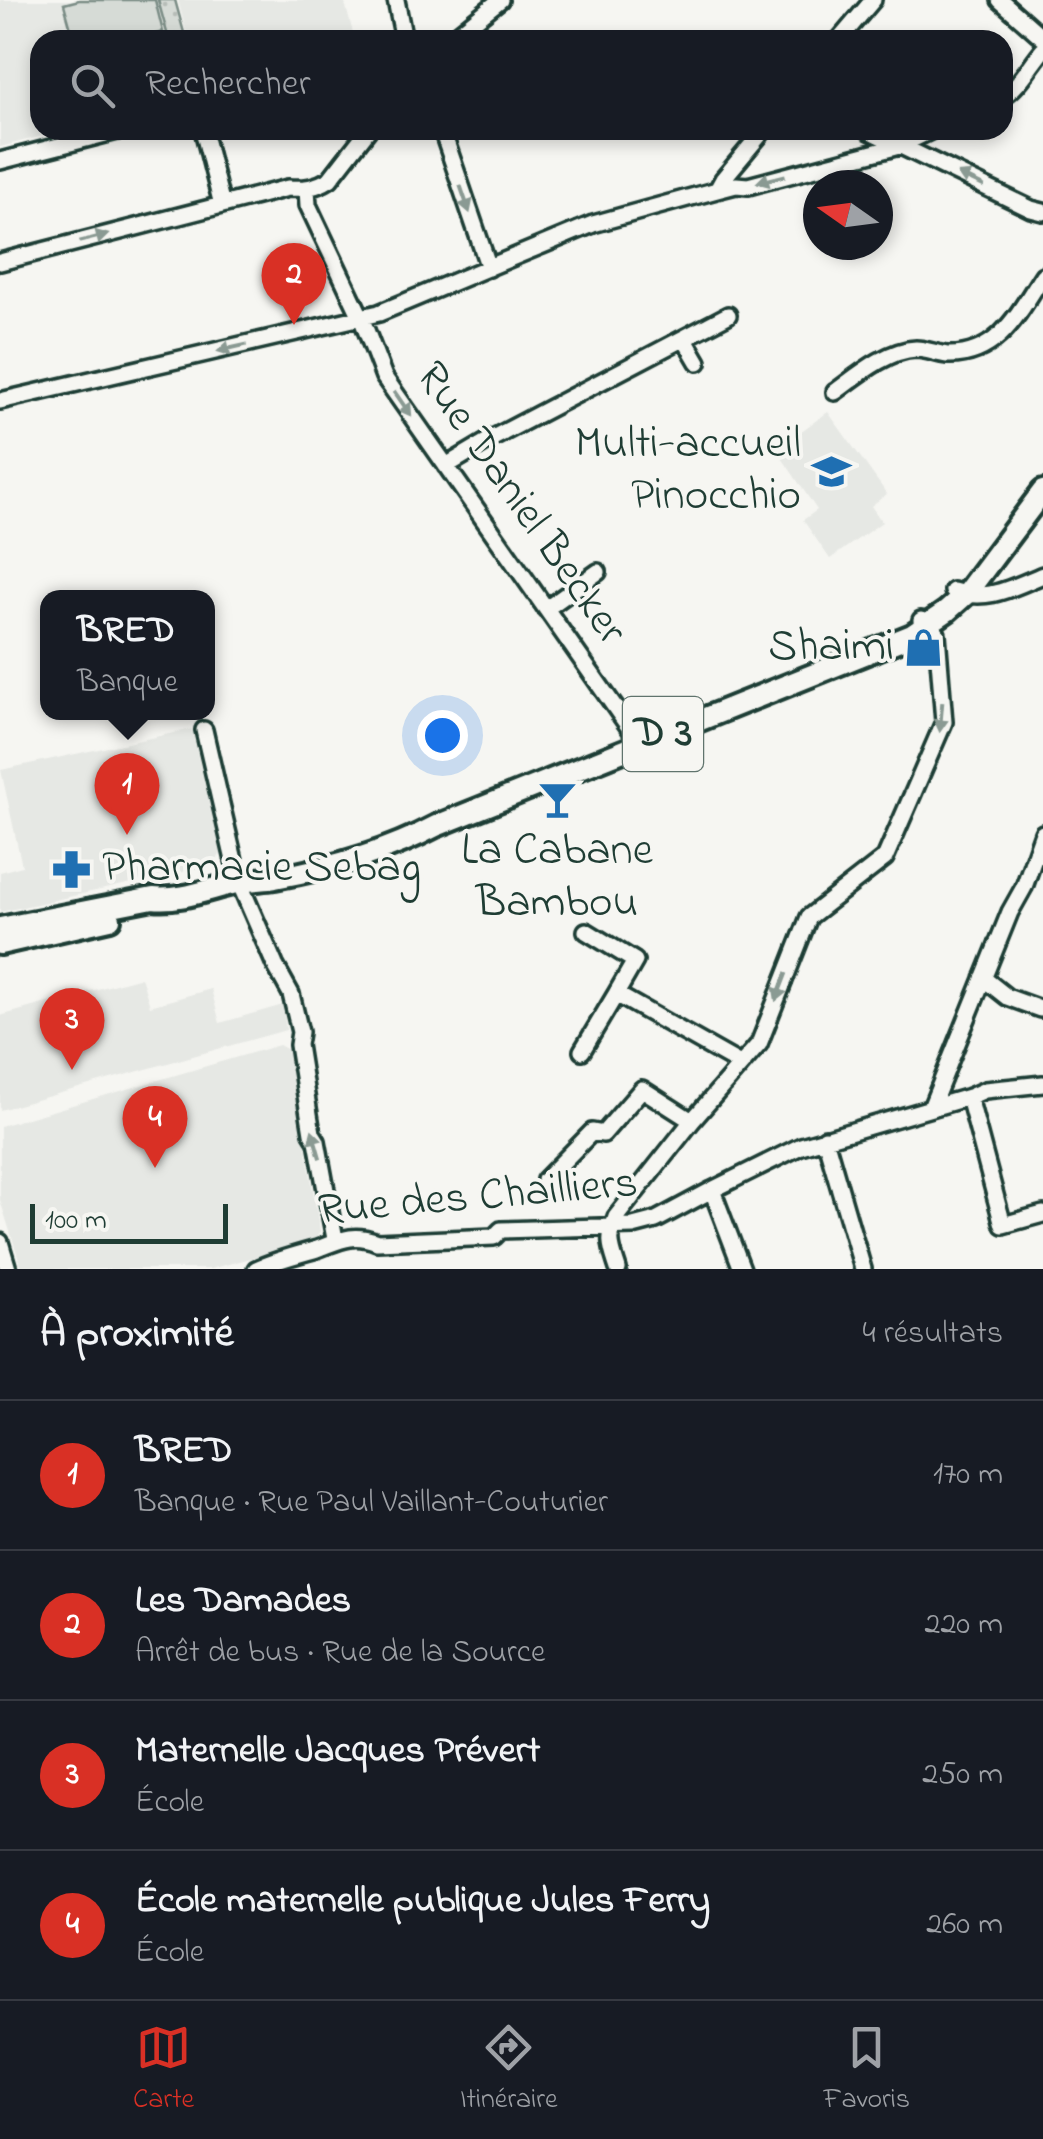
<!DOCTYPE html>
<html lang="fr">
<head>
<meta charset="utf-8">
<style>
	:root { --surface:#171b24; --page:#20242c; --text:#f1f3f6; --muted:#9ea1a6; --line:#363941; --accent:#d93025 }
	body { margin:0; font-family:"Indie Flower",sans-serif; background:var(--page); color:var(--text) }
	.compass { position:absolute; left:803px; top:170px; width:90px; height:90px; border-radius:50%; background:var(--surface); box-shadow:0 5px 15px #0003; rotate:284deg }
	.scale { position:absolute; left:30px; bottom:25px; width:198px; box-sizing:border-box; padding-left:10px; border:5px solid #1f3d34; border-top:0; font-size:28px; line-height:35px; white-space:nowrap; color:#1f3d34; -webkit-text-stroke:8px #f6f6f2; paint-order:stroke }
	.you { position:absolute; left:442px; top:735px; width:35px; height:35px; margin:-25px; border:8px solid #fff; border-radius:50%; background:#1a73e8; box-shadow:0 0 0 15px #1a73e833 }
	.badge { display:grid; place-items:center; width:65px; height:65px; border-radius:50%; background:var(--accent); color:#fff; font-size:32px; font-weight:700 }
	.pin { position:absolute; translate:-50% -82px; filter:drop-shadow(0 2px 5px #0008) }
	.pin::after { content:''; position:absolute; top:52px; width:35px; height:30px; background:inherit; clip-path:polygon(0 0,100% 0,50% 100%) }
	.popup { position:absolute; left:40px; top:590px; width:175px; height:130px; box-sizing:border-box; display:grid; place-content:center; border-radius:20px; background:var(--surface); filter:drop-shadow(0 2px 8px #0005); font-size:32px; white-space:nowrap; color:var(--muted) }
	.popup b { font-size:38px; color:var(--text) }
	.popup::after { content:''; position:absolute; left:50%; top:100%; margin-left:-20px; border:20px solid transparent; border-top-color:var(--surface) }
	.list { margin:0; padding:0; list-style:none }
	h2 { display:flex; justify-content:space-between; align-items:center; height:130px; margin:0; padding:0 40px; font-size:42px }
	h2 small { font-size:32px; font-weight:400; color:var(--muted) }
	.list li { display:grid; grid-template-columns:65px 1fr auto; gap:30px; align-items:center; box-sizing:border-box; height:150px; padding:0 40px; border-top:2px solid var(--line) }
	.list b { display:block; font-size:38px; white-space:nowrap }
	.list p { margin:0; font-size:32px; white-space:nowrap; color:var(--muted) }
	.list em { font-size:32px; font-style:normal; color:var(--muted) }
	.icon { flex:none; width:55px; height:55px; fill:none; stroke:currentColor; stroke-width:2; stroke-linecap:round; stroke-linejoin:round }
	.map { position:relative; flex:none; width:1043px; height:1269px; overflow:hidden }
	.search { position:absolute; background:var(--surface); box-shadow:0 5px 15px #0003; left:30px; right:30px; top:30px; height:110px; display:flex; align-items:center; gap:25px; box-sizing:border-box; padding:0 35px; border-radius:30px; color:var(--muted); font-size:38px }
	.sheet { height:730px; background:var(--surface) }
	nav { display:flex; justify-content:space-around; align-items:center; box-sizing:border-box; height:140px; border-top:2px solid var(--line); background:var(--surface); font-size:28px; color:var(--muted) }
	nav a { display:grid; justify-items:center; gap:5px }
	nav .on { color:var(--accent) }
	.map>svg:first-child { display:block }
</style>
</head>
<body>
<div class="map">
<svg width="1043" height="1269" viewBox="0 0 1043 1269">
	<defs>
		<pattern id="park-dots" width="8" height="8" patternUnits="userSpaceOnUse" patternTransform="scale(2.5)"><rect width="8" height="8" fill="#d6dbd6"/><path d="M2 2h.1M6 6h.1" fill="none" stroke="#b7bdb8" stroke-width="1.8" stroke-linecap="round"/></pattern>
	</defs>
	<rect width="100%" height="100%" fill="#f6f6f2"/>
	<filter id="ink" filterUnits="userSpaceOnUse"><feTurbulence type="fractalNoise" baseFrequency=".01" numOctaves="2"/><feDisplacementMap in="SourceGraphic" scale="20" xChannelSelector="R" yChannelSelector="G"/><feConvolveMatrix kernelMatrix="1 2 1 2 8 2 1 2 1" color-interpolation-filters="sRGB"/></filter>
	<g filter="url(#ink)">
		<path fill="#e6e8e4" d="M0,0H158L169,40H40V130H66L0,147Z
			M178,0H344L355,40H188Z
			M828,412L887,494L871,506L882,522L830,559L803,520L817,510L776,449Z
			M192,729L221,853L214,865L0,912V872L22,866L1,770Z
			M141,977L150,1006L211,989L220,1023L283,1005L286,1030L0,1110V1016Z
			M279,1045L290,1051L320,1232L314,1241L210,1269H22L0,1200V1126Z"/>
		<path fill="#d6dbd6" stroke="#7a8c85" stroke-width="2.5" d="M79,0H155L163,32L133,40H74L64,4Z"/>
		<path fill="url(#park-dots)" stroke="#7a8c85" stroke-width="2.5" d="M158,0H175L186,40H169Z"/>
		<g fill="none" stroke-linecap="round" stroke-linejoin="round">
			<defs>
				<path id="minor" d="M396,0L404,40
					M1000,0L1043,38
					M450,40L500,0
					M839,40L873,0
					M1003,96C1018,88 1031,64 1043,50
					M203,130L222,205
					M442,130L489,268
					M868,130L1031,209L1043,212
					M0,161L121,130
					M307,189L308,205L361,317L384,377L640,743
					M717,190L723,179L764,130
					M0,262L288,188C304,189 316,188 330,179L368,130
					M684,338L698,362
					M835,392C857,376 887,350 916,349C926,349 937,354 947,355C998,357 1019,312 1043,275
					M0,401L379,313L593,224L717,190L736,185L748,186L899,146L932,130
					M446,466L493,438L728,315
					M953,591C989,602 1011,588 1043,575
					M546,609L598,572
					M204,730L239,882L275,965L291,994L300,1032L298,1045L312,1133L317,1141L335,1239
					M586,931L635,961L616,994
					M983,978L1007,997L1040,1009
					M582,1051L616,994L740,1064
					M969,1097L1003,1225L1043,1214
					M931,1108L1010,912L1024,887L1043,833
					M825,1138L863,1269
					M545,1180L592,1132L603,1134L642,1089L692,1121
					M712,1190L742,1269
					M0,1242L8,1269
					M256,1269C276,1260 296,1255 317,1249C339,1241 352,1232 377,1242L494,1237L501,1230L633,1226L656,1220L712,1190L801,1146L969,1097L985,1090L1043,1084
					M618,1269C611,1247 607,1240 616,1217L692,1121L759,1044L809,917L885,858L944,722L937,634L929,623L921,620"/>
				<path id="major" d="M0,928L153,898C181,901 209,889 236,883C249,880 262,880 275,878C331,868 385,853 436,826L912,635L947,611L965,595L1043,491
					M0,944L110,919"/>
			</defs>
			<use href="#minor" stroke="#1f3d34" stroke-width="22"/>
			<use href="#major" stroke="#1f3d34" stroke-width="28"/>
			<use href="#minor" stroke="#f6f6f2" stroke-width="15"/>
			<use href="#major" stroke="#f6f6f2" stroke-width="20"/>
		</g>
		<defs><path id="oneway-solid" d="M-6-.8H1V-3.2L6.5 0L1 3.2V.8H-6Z" transform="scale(2.5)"/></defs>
		<g fill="#8a9a93">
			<use href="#oneway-solid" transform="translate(771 179) rotate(166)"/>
			<use href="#oneway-solid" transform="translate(971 180) rotate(-154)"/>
			<use href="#oneway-solid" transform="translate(465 199) rotate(71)"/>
			<use href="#oneway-solid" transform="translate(94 238) rotate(-14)"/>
			<use href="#oneway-solid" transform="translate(232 348) rotate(167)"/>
			<use href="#oneway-solid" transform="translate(403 404) rotate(55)"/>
			<use href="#oneway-solid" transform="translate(941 717) rotate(95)"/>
			<use href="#oneway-solid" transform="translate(781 987) rotate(111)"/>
			<use href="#oneway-solid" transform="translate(316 1144) rotate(-106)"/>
		</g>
	</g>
	<defs>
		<symbol id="school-bare" viewBox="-9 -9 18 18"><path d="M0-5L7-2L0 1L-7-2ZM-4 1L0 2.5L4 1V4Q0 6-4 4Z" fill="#1f6fb2" stroke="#f6f6f2" stroke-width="2.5" paint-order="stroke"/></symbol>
		<symbol id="shop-bare" viewBox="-9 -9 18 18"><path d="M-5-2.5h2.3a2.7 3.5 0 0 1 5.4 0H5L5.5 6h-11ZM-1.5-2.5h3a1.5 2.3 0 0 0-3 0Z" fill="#1f6fb2" stroke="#f6f6f2" stroke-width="2.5" paint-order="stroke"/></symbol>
		<symbol id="bar-bare" viewBox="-9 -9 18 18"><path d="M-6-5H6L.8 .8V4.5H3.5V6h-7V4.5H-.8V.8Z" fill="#1f6fb2" stroke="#f6f6f2" stroke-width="2.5" paint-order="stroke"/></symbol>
		<symbol id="pharmacy-bare" viewBox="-9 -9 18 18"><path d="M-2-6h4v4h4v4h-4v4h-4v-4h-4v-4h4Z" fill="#1f6fb2" stroke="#f6f6f2" stroke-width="2.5" paint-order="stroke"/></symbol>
	</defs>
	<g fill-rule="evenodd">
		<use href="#school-bare" x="804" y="444" width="55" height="55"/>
		<use href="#shop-bare" x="896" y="620" width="55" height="55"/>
		<use href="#bar-bare" x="530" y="772" width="55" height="55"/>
		<use href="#pharmacy-bare" x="44" y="842" width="55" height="55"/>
	</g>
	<g text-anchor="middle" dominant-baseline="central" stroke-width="8" stroke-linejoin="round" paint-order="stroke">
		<rect fill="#f6f6f2" stroke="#60746d" stroke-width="2.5" x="623" y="697" width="80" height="74" rx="8"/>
		<g font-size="42" font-weight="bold" fill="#1f3d34">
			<text x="663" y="734">D 3</text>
		</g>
		<g font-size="45" fill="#1f3d34" stroke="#f6f6f2" text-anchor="end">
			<text x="801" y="445">Multi-accueil<tspan x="801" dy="52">Pinocchio</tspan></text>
			<text x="894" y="648">Shaimi</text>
			<text x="557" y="852" text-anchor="middle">La Cabane<tspan x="557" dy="52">Bambou</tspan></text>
			<text x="102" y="869" text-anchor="start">Pharmacie Sebag</text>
		</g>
		<g font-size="45" fill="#1f3d34" stroke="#f6f6f2">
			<text transform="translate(520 504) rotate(55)">Rue Daniel Becker</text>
			<text transform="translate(478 1198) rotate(-5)">Rue des Chailliers</text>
		</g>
	</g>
</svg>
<svg class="compass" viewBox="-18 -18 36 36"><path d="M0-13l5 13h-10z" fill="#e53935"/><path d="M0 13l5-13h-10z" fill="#9ea1a6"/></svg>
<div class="scale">100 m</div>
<div class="you"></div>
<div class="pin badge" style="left:127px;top:835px">1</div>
<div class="popup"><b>BRED</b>Banque</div>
<div class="pin badge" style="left:294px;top:325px">2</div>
<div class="pin badge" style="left:72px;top:1070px">3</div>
<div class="pin badge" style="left:155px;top:1168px">4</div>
<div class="search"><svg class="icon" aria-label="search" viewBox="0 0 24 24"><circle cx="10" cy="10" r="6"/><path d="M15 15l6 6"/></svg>Rechercher</div>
</div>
<section class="sheet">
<h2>À proximité<small>4 résultats</small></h2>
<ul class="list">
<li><span class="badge">1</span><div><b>BRED</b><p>Banque · Rue Paul Vaillant-Couturier</p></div><em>170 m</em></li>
<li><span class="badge">2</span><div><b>Les Damades</b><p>Arrêt de bus · Rue de la Source</p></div><em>220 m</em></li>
<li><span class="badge">3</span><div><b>Maternelle Jacques Prévert</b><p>École</p></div><em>250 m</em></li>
<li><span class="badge">4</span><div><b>École maternelle publique Jules Ferry</b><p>École</p></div><em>260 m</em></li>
</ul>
</section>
<nav>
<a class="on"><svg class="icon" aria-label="map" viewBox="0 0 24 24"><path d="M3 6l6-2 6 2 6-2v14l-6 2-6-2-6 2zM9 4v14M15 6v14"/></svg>Carte</a>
<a><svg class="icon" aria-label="directions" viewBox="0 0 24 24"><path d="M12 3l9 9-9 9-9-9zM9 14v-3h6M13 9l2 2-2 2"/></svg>Itinéraire</a>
<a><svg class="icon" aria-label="saved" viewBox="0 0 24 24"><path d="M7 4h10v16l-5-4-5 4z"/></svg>Favoris</a>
</nav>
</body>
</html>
